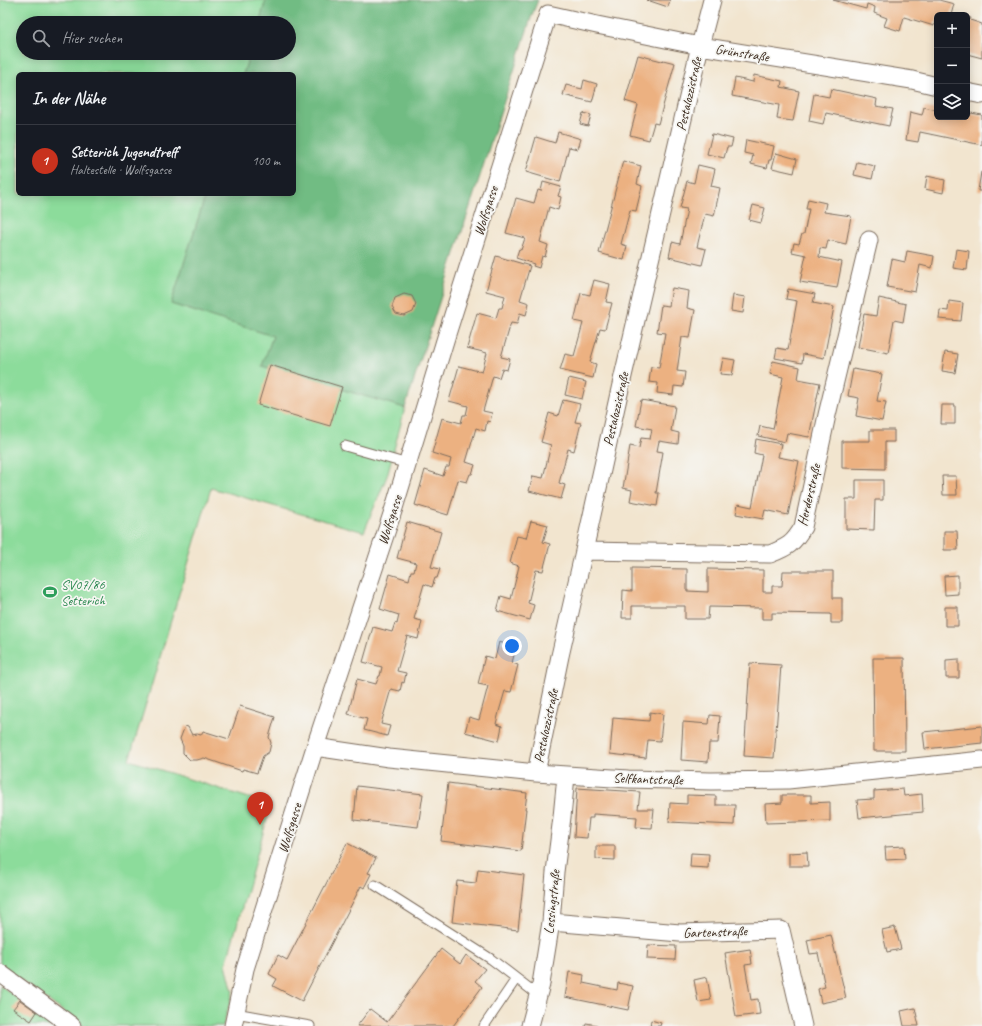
<!DOCTYPE html>
<html lang="de">
<head>
<meta charset="utf-8">
<style>
	:root { --surface:#171b24; --page:#20242c; --text:#f1f3f6; --muted:#9ea1a6; --line:#363941; --accent:#c8321e }
	body { margin:0; font-family:Caveat,sans-serif; background:var(--page); color:var(--text) }
	.controls { position:absolute; right:12px; top:12px; display:grid; overflow:hidden; border-radius:6px; box-shadow:0 2px 10px #0003 }
	.controls button { width:36px; height:36px; display:grid; place-items:center; padding:0; border:0; border-bottom:1px solid var(--line); background:var(--surface); color:var(--text); font:20px sans-serif }
	.you { position:absolute; left:512px; top:646px; width:14px; height:14px; margin:-10px; border:3px solid #fff; border-radius:50%; background:#1a73e8; box-shadow:0 0 0 6px #1a73e833 }
	.badge { display:grid; place-items:center; width:26px; height:26px; border-radius:50%; background:var(--accent); color:#fff; font-size:13px; font-weight:700 }
	.pin { position:absolute; translate:-50% -33px; filter:drop-shadow(0 1px 2px #0008) }
	.pin::after { content:''; position:absolute; top:21px; width:14px; height:12px; background:inherit; clip-path:polygon(0 0,100% 0,50% 100%) }
	.list { margin:0; padding:0; list-style:none }
	h2 { display:flex; justify-content:space-between; align-items:center; height:52px; margin:0; padding:0 16px; font-size:17px }
	h2 small { font-size:13px; font-weight:400; color:var(--muted) }
	.list li { display:grid; grid-template-columns:26px 1fr auto; gap:12px; align-items:center; box-sizing:border-box; height:72px; padding:0 16px; border-top:1px solid var(--line) }
	.list b { display:block; font-size:15px; white-space:nowrap }
	.list p { margin:0; font-size:13px; white-space:nowrap; color:var(--muted) }
	.list em { font-size:13px; font-style:normal; color:var(--muted) }
	.icon { flex:none; width:22px; height:22px; fill:none; stroke:currentColor; stroke-width:2; stroke-linecap:round; stroke-linejoin:round }
	.map { position:relative; flex:none; width:982px; height:1026px; overflow:hidden }
	.search { position:absolute; background:var(--surface); box-shadow:0 2px 10px #0003; left:16px; top:16px; width:280px; height:44px; display:flex; align-items:center; gap:10px; box-sizing:border-box; padding:0 14px; border-radius:22px; color:var(--muted); font-size:15px }
	.panel { position:absolute; background:var(--surface); box-shadow:0 2px 10px #0003; left:16px; top:72px; width:280px; height:124px; border-radius:6px }
	.map>svg:first-child { display:block }
</style>
</head>
<body>
<div class="map">
<svg width="982" height="1026" viewBox="0 0 982 1026">
	<rect width="100%" height="100%" fill="#f6f6f2"/>
	<filter id="ink" filterUnits="userSpaceOnUse"><feTurbulence type="fractalNoise" baseFrequency=".025" numOctaves="2"/><feDisplacementMap in="SourceGraphic" scale="8" xChannelSelector="R" yChannelSelector="G"/><feConvolveMatrix kernelMatrix="1 2 1 2 8 2 1 2 1" color-interpolation-filters="sRGB"/></filter>
	<filter id="wash" filterUnits="userSpaceOnUse"><feTurbulence type="fractalNoise" baseFrequency=".012" numOctaves="4" result="noise"/><feDisplacementMap in="SourceGraphic" scale="16" xChannelSelector="R" yChannelSelector="G"/><feGaussianBlur stdDeviation="0.9" result="paint"/><feColorMatrix in="noise" values="0 0 0 0 0 0 0 0 0 0 0 0 0 0 0 0 0 1.4 0 .05"/><feComposite in="paint" operator="in"/></filter>
	<g filter="url(#wash)">
		<rect width="100%" height="100%" fill="#f2e5cf"/>
		<path fill="#8cdc9b" stroke="#64835c" d="M0,0H266L259,23H23V53H250L243,74H18V194H206L171,304L273,336L262,366L405,408L387,476L364,532L211,488L129,760L271,805L226,964L233,992L223,1026H83L0,965Z
			M0,985L55,1026H0Z"/>
		<path fill="#71bc83" stroke="#567350" d="M266,0H538L532,15L405,408L262,366L273,336L171,304L206,194H294V74H243L250,53H289V23H259Z"/>
		<g id="blocks">
			<path fill="#ecb181" d="M647,0H670L668,7Z
				M833,0H939L954,4L951,15H937V21H935L934,26L904,17L900,31L884,26L887,18L874,13L875,7L867,4L866,9Z
				M967,17L971,18L970,20L982,24V58L967,54Z
				M638,55L662,61L663,60L675,63L658,124L654,123L649,140L630,135L638,105L625,101Z
				M754,75L782,81L781,87L799,91L793,121L777,119L779,105L732,96L735,78L753,82Z
				M584,80L597,84L592,102L563,95L566,85L582,89Z
				M831,89L877,99L876,106L893,109L889,126L826,113L823,124L809,121L814,94L829,97Z
				M924,107L937,110V117H967V115L970,116L971,113L982,115V145L920,132L918,142L906,140L910,112L922,115Z
				M583,113L591,115L588,126L580,124Z
				M558,132L581,139L578,149L569,147L560,182L526,172L536,137L555,143Z
				M712,134L733,139L731,147H727L724,158L707,154Z
				M746,140L774,146L771,160H769L767,168L751,164L753,155L744,153Z
				M776,153L797,159L794,173L772,168Z
				M623,161L641,166L637,184L642,186L636,211L630,210L621,244L627,246L624,260L599,253Z
				M857,162L875,166L872,179L854,175Z
				M698,165L715,169L711,186L720,188L714,216L705,214L701,230L697,247L706,249L702,265L669,257L672,242L680,244L687,209L680,208L687,181L694,183Z
				M981,172H982V191H978Z
				M927,176L945,180L943,193L925,189Z
				M543,182L561,187L558,196L561,197L558,210L549,207L540,242L548,245L545,257L542,256L539,268L533,266L534,264L516,258L519,249L521,250L525,238L506,233L516,198L534,203L538,190L541,191Z
				M808,199L826,203L824,212L851,216L846,244L828,240L826,249L820,248L819,257L842,262L837,288L800,282L806,255L792,252L794,243L799,244L802,234H804L809,209H806Z
				M753,205L765,208L761,223L749,220Z
				M956,249L969,251L967,270L953,268Z
				M907,251L934,256L932,268L920,265L915,292L887,287L892,259L905,262Z
				M496,256L530,266L520,300L529,303L526,315L520,313L517,324L511,323L501,357L510,359L507,370L502,369L499,378L493,376L483,411L492,413L490,422L487,421L485,431L476,428L466,462L475,465L472,474H470L467,482L458,480L448,515L415,505L425,470L443,476L446,467H449L451,459L432,453L442,418L461,423L463,415H466L468,406L449,401L459,366L482,372L487,353L467,348L477,313L496,318L499,308H502L505,296L486,291Z
				M594,280L610,284L606,302L612,303L605,329L600,328L590,362L596,364L593,378L560,370L565,354L574,356L583,323L574,321L581,293L590,295Z
				M672,288L689,291L687,308L695,310L690,338L682,337L677,371L685,372L683,387L674,386L673,395L657,393L658,383L649,382L651,367L659,368L665,333L657,332L659,319L661,305L669,306Z
				M788,289L815,294L813,303L834,307L824,358L803,354L802,363L775,358L777,348L788,350L797,301L786,299Z
				M404,294L412,296L416,304L413,312L404,316L396,314L392,307L395,298Z
				M733,295L745,297L743,313L731,311Z
				M879,298L906,304L903,322L894,320L888,353L858,347L864,314L876,316Z
				M949,301L963,303L961,321L939,319L940,310L948,311Z
				M945,352L958,354L955,373L942,371Z
				M723,358L735,360L732,375L720,374Z
				M773,361L800,367L798,379L820,383L809,437L787,433L785,442L758,436L760,426L773,429L783,377L770,374Z
				M270,365L342,387L330,426L258,405Z
				M853,369L882,374L877,401L886,402L882,421L856,416L859,398L848,396Z
				M569,378L586,382L582,399L565,395Z
				M563,400L580,404L575,422L581,423L574,451L568,449L559,483L565,485L561,499L529,491L533,476L543,478L551,445L541,442L549,413L558,416Z
				M641,400L675,406L671,431L679,433L678,444L659,441L657,451L663,452L656,493H659L657,506L630,501L632,490L623,488L630,446L639,448L641,438L650,439L652,429L636,426Z
				M942,405H955V424H941Z
				M870,430H894V442H885V469L842,468V441H870Z
				M756,439L781,444L778,457L799,461L788,515L765,510L763,519L736,514L738,504L752,507L762,455L754,453Z
				M942,476H956L957,495H943Z
				M856,480H883V500H875L874,530L846,529V499H856Z
				M531,521L548,525L543,542L550,544L543,571L536,570L528,603L534,605L530,620L497,611L501,596L511,599L519,566L510,563L517,536L526,538Z
				M407,522L441,532L431,567L440,569L437,578H435L432,587L424,584L414,619L422,621L418,639L407,636L397,671L406,673L404,683L402,682L400,691L391,689L381,724L390,726L387,736L364,730L367,719L348,714L357,679L376,684L379,676H380L382,667L363,662L373,627L392,632L395,623L397,624L399,615L380,609L390,574L409,580L411,571H414L416,563L397,558Z
				M944,531H957L958,550H944Z
				M632,568L687,569V591L708,592V569L763,570V592H772V586H782L783,571H833V598H842V623H831V614L772,613V619H762V608L709,607L708,619H685V606H632V618H622L623,590L632,591Z
				M958,575V594L945,595L944,576Z
				M945,607H958V626H945Z
				M499,642L516,647L512,663L518,665L511,692L505,691L500,708L496,724L502,726L499,741L465,732L469,717L479,720L488,686L478,684L485,656L495,659Z
				M873,658H904L905,751H874Z
				M959,659V678H946V660Z
				M750,663L781,665L774,758L744,756Z
				M240,706L275,717L269,737L271,743L269,752L263,756L257,773L243,769L242,771L204,758L197,760H190L183,753V746L180,739L185,726L188,727L192,735L197,734L201,735L203,731L229,739Z
				M650,712L663,714L660,741L648,740L646,758L610,754L613,718L649,721Z
				M710,715L720,716L718,743H709L708,762L681,760L683,722L709,724Z
				M982,726V743L925,749L923,732Z
				M448,783L527,793L525,809H526L521,851L441,841Z
				M357,786L423,794L418,827L354,820Z
				M577,788L640,792L638,809H654L652,828L636,827L637,817L593,814V818H589L587,838L574,837Z
				M903,789L904,796L922,794L923,812L859,818L857,800L874,799V791Z
				M687,795L716,796V805H735L734,825L669,822L670,803L687,804Z
				M782,795H811V803L830,802V821L766,823L765,804L782,803Z
				M347,843L376,858L368,873L371,874L364,888L361,886L302,1001L273,986L277,979L269,974L278,955L287,960Z
				M596,846H615V860L596,859Z
				M904,846L905,859L886,860L885,847Z
				M807,852L808,866H789V853Z
				M691,853L709,854L708,868L690,867Z
				M478,869L524,875L518,930L452,922L457,881L476,883Z
				M895,927L901,949L887,952L882,930Z
				M831,935L846,998L821,1003L818,989L825,987L818,953L810,954L807,940Z
				M648,945L676,946L675,960L647,959Z
				M441,949L460,964L466,955L485,969L475,981L482,987L453,1026H357L370,1009L387,1022Z
				M750,949L752,964L745,965L751,1000L758,999L760,1014L736,1017L725,953Z
				M569,972L584,975L583,983L617,990L618,983L633,986L628,1010L565,997Z
				M707,977L711,1000L698,1002L694,980Z
				M20,1000L37,1012L31,1021L13,1009Z
				M915,1008L919,1026H904L901,1011Z
				M651,1020L661,1023L660,1026H650Z
				M586,1023L597,1025V1026H585Z"/>
		</g>
	</g>
	<g filter="url(#ink)">
		<use href="#blocks" fill-opacity="0" stroke="#7b6b5c" stroke-width="1"/>
		<g fill="none" stroke-linecap="round" stroke-linejoin="round">
			<defs>
				<path id="service" d="M345,446L408,464
					M375,885L491,959L538,995
					M235,1013L310,1026
					M484,1026L516,979"/>
				<path id="minor" d="M967,92L982,95
					M584,551L770,554C788,547 793,544 803,527L827,415L869,240
					M315,747L389,758L536,773L628,779L711,781L788,780L982,760
					M536,773L560,656L584,551L620,389L700,46L712,0
					M551,922L680,933L781,930L803,1026
					M0,973L72,1026
					M233,1026L245,969L315,747L394,508L447,334L548,14L597,25L700,46L912,80L937,86
					M530,1026L541,984L551,922L555,872L562,817L566,776"/>
			</defs>
			<use href="#service" stroke="#7b6b5c" stroke-width="11"/>
			<use href="#minor" stroke="#7b6b5c" stroke-width="19"/>
			<use href="#service" stroke="#fff" stroke-width="9"/>
			<use href="#minor" stroke="#fff" stroke-width="17"/>
		</g>
	</g>
	<defs>
		<symbol id="stadium-bare" viewBox="-9 -9 18 18"><path d="M0-5a6.5 5 0 1 0 0 10a6.5 5 0 1 0 0-10ZM-3.5-1.8h7v3.6h-7Z" fill="#2e9e5b" stroke="#f6f6f2" stroke-width="2.5" paint-order="stroke"/></symbol>
	</defs>
	<g fill-rule="evenodd">
		<use href="#stadium-bare" x="40" y="582" width="20" height="20"/>
	</g>
	<g text-anchor="middle" dominant-baseline="central" stroke-width="3.5" stroke-linejoin="round" paint-order="stroke">
		<g font-size="14" fill="#3b2a1e" stroke="#f6f6f2">
			<text transform="translate(742 53) rotate(9)">Grünstraße</text>
			<text transform="translate(689 94) rotate(-77)">Pestalozzistraße</text>
			<text transform="translate(486 211) rotate(-72)">Wolfsgasse</text>
			<text transform="translate(616 409) rotate(-77)">Pestalozzistraße</text>
			<text transform="translate(809 495) rotate(-77)">Herderstraße</text>
			<text transform="translate(390 520) rotate(-72)">Wolfsgasse</text>
			<text transform="translate(546 726) rotate(-78)">Pestalozzistraße</text>
			<text transform="translate(648 779) rotate(2)">Selfkantstraße</text>
			<text transform="translate(290 828) rotate(-73)">Wolfsgasse</text>
			<text transform="translate(552 902) rotate(-84)">Lessingstraße</text>
			<text transform="translate(715 932) rotate(-2)">Gartenstraße</text>
		</g>
		<g font-size="14" fill="#27864d" stroke="#f6f6f2" text-anchor="start">
			<text x="61" y="584">SV07/86<tspan x="61" dy="16">Setterich</tspan></text>
		</g>
	</g>
</svg>
<div class="controls">
<button>+</button>
<button>−</button>
<button><svg class="icon" aria-label="layers" viewBox="0 0 24 24"><path d="M12 4l9 5-9 5-9-5zM3 14l9 5 9-5"/></svg></button>
</div>
<div class="you"></div>
<div class="pin badge" style="left:260px;top:825px">1</div>
<div class="search"><svg class="icon" aria-label="search" viewBox="0 0 24 24"><circle cx="10" cy="10" r="6"/><path d="M15 15l6 6"/></svg>Hier suchen</div>
<section class="panel">
<h2>In der Nähe<small></small></h2>
<ul class="list">
<li><span class="badge">1</span><div><b>Setterich Jugendtreff</b><p>Haltestelle · Wolfsgasse</p></div><em>100 m</em></li>
</ul>
</section>
</div>
</body>
</html>
